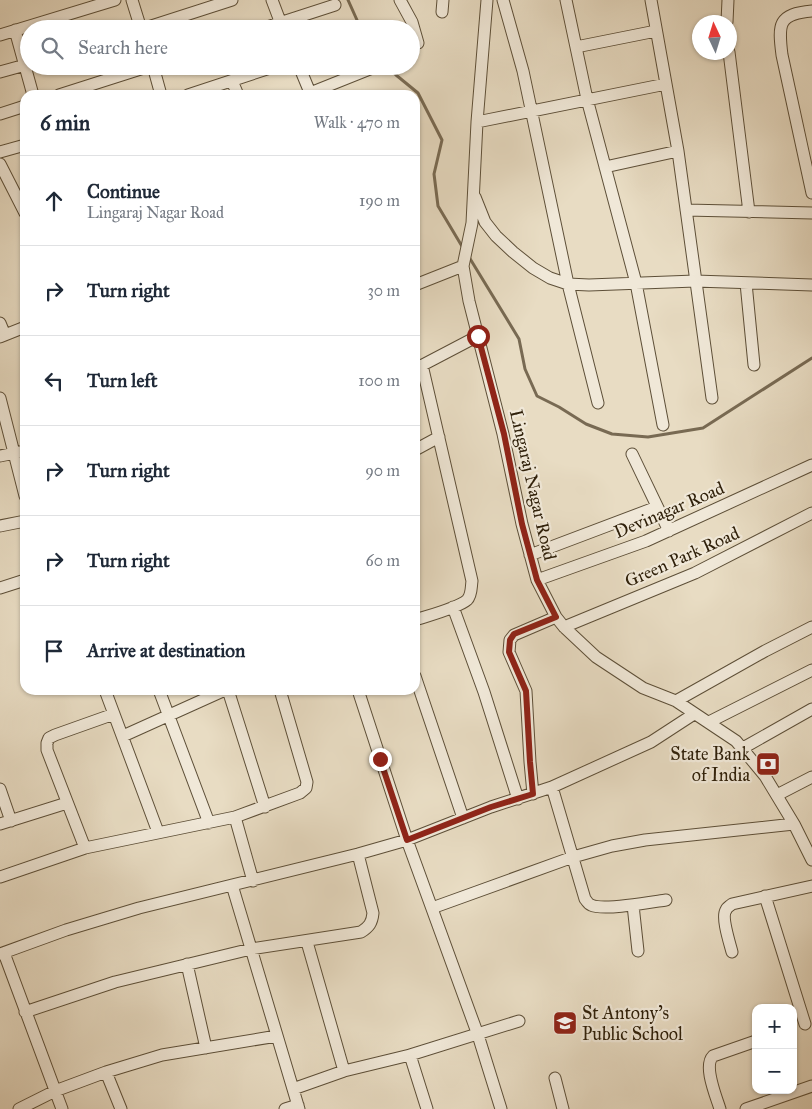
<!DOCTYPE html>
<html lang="en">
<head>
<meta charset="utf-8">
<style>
	:root { --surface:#fff; --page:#f2f2f3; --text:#1f2937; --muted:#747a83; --line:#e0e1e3 }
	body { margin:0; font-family:"IM FELL Great Primer",serif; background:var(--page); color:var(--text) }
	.controls { position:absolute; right:15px; bottom:15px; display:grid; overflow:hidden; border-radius:10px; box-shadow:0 1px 4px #0004 }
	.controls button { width:45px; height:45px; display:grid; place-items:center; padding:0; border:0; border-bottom:1px solid var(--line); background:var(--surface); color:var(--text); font:25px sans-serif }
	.compass { position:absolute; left:692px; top:15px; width:45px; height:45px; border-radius:50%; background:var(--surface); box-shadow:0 1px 4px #0004; rotate:356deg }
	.stop { position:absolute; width:15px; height:15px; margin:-11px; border:4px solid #8f2418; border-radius:50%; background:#fff }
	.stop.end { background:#8f2418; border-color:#fff; box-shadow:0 1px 5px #0008 }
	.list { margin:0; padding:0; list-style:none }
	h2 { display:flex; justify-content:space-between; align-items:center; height:65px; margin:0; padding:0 20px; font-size:21px }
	h2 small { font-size:16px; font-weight:400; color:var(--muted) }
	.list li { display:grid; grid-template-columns:32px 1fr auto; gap:15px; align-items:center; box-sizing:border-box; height:90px; padding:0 20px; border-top:1px solid var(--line) }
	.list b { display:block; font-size:19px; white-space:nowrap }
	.list p { margin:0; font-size:16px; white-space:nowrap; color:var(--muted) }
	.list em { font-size:16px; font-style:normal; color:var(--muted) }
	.icon { flex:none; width:28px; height:28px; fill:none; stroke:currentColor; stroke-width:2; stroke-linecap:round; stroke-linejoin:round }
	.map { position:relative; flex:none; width:812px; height:1109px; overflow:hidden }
	.search { position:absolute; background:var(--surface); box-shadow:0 1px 4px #0004; left:20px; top:20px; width:400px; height:55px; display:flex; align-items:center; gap:12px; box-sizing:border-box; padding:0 18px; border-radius:28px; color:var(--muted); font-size:19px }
	.panel { position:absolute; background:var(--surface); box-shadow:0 1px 4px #0004; left:20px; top:90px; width:400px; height:605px; border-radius:15px }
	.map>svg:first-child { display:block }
</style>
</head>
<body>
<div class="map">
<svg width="812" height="1109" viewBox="0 0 812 1109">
	<rect width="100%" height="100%" fill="#e8dcc3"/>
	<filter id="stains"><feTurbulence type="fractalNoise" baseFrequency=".004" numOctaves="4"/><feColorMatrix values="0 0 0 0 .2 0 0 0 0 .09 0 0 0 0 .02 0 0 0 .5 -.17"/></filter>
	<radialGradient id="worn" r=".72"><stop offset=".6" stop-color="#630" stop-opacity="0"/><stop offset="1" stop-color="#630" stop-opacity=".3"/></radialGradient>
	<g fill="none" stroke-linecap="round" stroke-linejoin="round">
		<path stroke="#786a53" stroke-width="3" d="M348,0L361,29
			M388,66L396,75L418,93L442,140L434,174L438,206L463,248
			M469,257L519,339L525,369L537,396L559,407L586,424L612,434L648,437L703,428L812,358"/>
		<defs>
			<path id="minor" d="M132,0L141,29
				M272,0L283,29
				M400,0L412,22L418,43
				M487,0L477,122L472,223L463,266L469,301L503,434L522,524L537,580L556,617L564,627L596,657L643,688L676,701L736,741L765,776L794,824L812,860
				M503,0L523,71L568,284L598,403
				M566,0L587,99L636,283L663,425
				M651,0L678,151L712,398
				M812,11C778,14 778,24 782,55L812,193
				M442,12L443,0
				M727,22L728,0
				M142,29L232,0
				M261,29L335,5
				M15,30L33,95
				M0,35L115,0
				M576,47L656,31
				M729,52L749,212
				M153,66L161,95
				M299,66L311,95
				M0,72L29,64
				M232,81L238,95
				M310,93L370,69
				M59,95L150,66
				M188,95L276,66
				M0,114L25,106
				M477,122L666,84
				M0,152L25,145
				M0,164L25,213
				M605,167L678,151
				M475,197L485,222L496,236L513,252L533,268L550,278L568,284L589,285L695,281L812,285
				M686,210L812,213
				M746,283L754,365
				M415,285L463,266
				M0,323L5,335
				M0,337L25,327
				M415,369L478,336
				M0,398L25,496
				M415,450L439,437
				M632,454L669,531
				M0,456L25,451
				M0,526L25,521
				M530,555L657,507
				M537,580L646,541L812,465
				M0,588L25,580
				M453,607L484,692L518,799
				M415,620C427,616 458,608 467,600C472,595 471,587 472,581L422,365
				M564,627L695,573L812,513
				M415,676L463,818
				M105,690L158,832
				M159,690L209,823
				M228,690L265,807
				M358,690L407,840L478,1035L501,1109
				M676,701L765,651L812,627
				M709,722L812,670
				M123,736L225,690
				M743,748L812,709
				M552,787L585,899C587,901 588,904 591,905C603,911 652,902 666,900
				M0,789L11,821
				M533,794L530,762L526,691L509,652L510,640L514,635L556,617
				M777,795L812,777
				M235,817L253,881
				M0,824L67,803
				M85,848L47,750V743L49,738L55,735L114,714
				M0,877L85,848L235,817L300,793L306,788L307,782L280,690
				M232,885L299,1109
				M765,896L805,1024
				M633,905L638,951
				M432,908L573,857L612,846L645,840L794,824
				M307,942L344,1071
				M732,952C730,944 721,917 726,910C727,907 730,906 732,904L812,886
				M4,953L62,1109
				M0,954L66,930L139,908L358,854L407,840L491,807L552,787L651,742L694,714
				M187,964L206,1048
				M25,1012L115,982L251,949L361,932C369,927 372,923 373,913L358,854
				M106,1072L121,1109
				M555,1078L563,1109
				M293,1089L344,1071L410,1055
				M19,1109L55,1091L106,1072L162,1055L277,1036
				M285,1109L298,1105
				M427,1109L410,1055L519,1021
				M720,1109C716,1096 703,1066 713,1056L756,1041
				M746,1109L812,1086"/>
		</defs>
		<use href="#minor" stroke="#5d4f38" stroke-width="13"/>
		<use href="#minor" stroke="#f0e8d8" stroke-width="11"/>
	</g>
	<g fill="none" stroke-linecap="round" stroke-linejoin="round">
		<path stroke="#8f2418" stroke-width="6" d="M380,759L407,840L491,807L533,794L530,762L526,691L509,652L510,640L514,634L556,617L537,580L522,524L504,434L478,336"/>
	</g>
	<defs>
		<symbol id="bank-square" viewBox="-11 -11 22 22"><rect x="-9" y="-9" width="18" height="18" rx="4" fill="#8f2418" stroke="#f0e8d8"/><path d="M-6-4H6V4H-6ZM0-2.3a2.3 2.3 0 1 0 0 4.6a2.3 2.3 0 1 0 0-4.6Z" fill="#fff"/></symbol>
		<symbol id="school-square" viewBox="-11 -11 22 22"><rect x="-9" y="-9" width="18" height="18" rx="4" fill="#8f2418" stroke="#f0e8d8"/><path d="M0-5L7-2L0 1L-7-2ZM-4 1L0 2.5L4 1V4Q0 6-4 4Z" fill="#fff"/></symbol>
	</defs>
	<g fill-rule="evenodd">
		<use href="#bank-square" x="754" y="750" width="28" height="28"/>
		<use href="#school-square" x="551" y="1009" width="28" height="28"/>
	</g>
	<g text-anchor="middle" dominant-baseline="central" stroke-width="4.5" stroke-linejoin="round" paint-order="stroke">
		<g font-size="18" fill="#2f200a" stroke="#f0e8d8">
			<text transform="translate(533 485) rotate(77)">Lingaraj Nagar Road</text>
			<text transform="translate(669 510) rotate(-23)">Devinagar Road</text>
			<text transform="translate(682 557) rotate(-24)">Green Park Road</text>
		</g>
		<g font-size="18" fill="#2f200a" stroke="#f0e8d8" text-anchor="end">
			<text x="750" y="754">State Bank<tspan x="750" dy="21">of India</tspan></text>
			<text x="582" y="1013" text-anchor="start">St Antony's<tspan x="582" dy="21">Public School</tspan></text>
		</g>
	</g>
	<rect width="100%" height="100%" filter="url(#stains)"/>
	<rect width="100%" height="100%" fill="url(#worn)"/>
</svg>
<div class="controls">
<button>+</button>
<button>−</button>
</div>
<svg class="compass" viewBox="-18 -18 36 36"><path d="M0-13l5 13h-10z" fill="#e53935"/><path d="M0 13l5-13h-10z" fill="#747a83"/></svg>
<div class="stop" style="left:478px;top:336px"></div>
<div class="stop end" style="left:380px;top:759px"></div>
<div class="search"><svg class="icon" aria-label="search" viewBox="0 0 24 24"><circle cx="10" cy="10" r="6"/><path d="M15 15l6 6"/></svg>Search here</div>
<section class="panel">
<h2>6 min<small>Walk · 470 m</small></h2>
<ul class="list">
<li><svg class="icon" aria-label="ahead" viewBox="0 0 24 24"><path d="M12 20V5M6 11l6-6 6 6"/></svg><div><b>Continue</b><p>Lingaraj Nagar Road</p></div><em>190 m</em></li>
<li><svg class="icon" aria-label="right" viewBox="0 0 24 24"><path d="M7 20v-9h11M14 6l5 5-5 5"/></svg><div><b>Turn right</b></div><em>30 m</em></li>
<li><svg class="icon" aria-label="left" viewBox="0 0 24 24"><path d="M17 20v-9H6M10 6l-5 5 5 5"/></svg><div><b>Turn left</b></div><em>100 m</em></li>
<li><svg class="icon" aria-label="right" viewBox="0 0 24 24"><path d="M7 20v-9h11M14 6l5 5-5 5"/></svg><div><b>Turn right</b></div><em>90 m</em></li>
<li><svg class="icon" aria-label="right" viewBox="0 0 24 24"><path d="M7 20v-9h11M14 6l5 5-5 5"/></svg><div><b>Turn right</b></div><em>60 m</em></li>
<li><svg class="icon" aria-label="arrive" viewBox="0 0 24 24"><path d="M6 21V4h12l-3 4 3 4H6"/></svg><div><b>Arrive at destination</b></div></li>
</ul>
</section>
</div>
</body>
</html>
